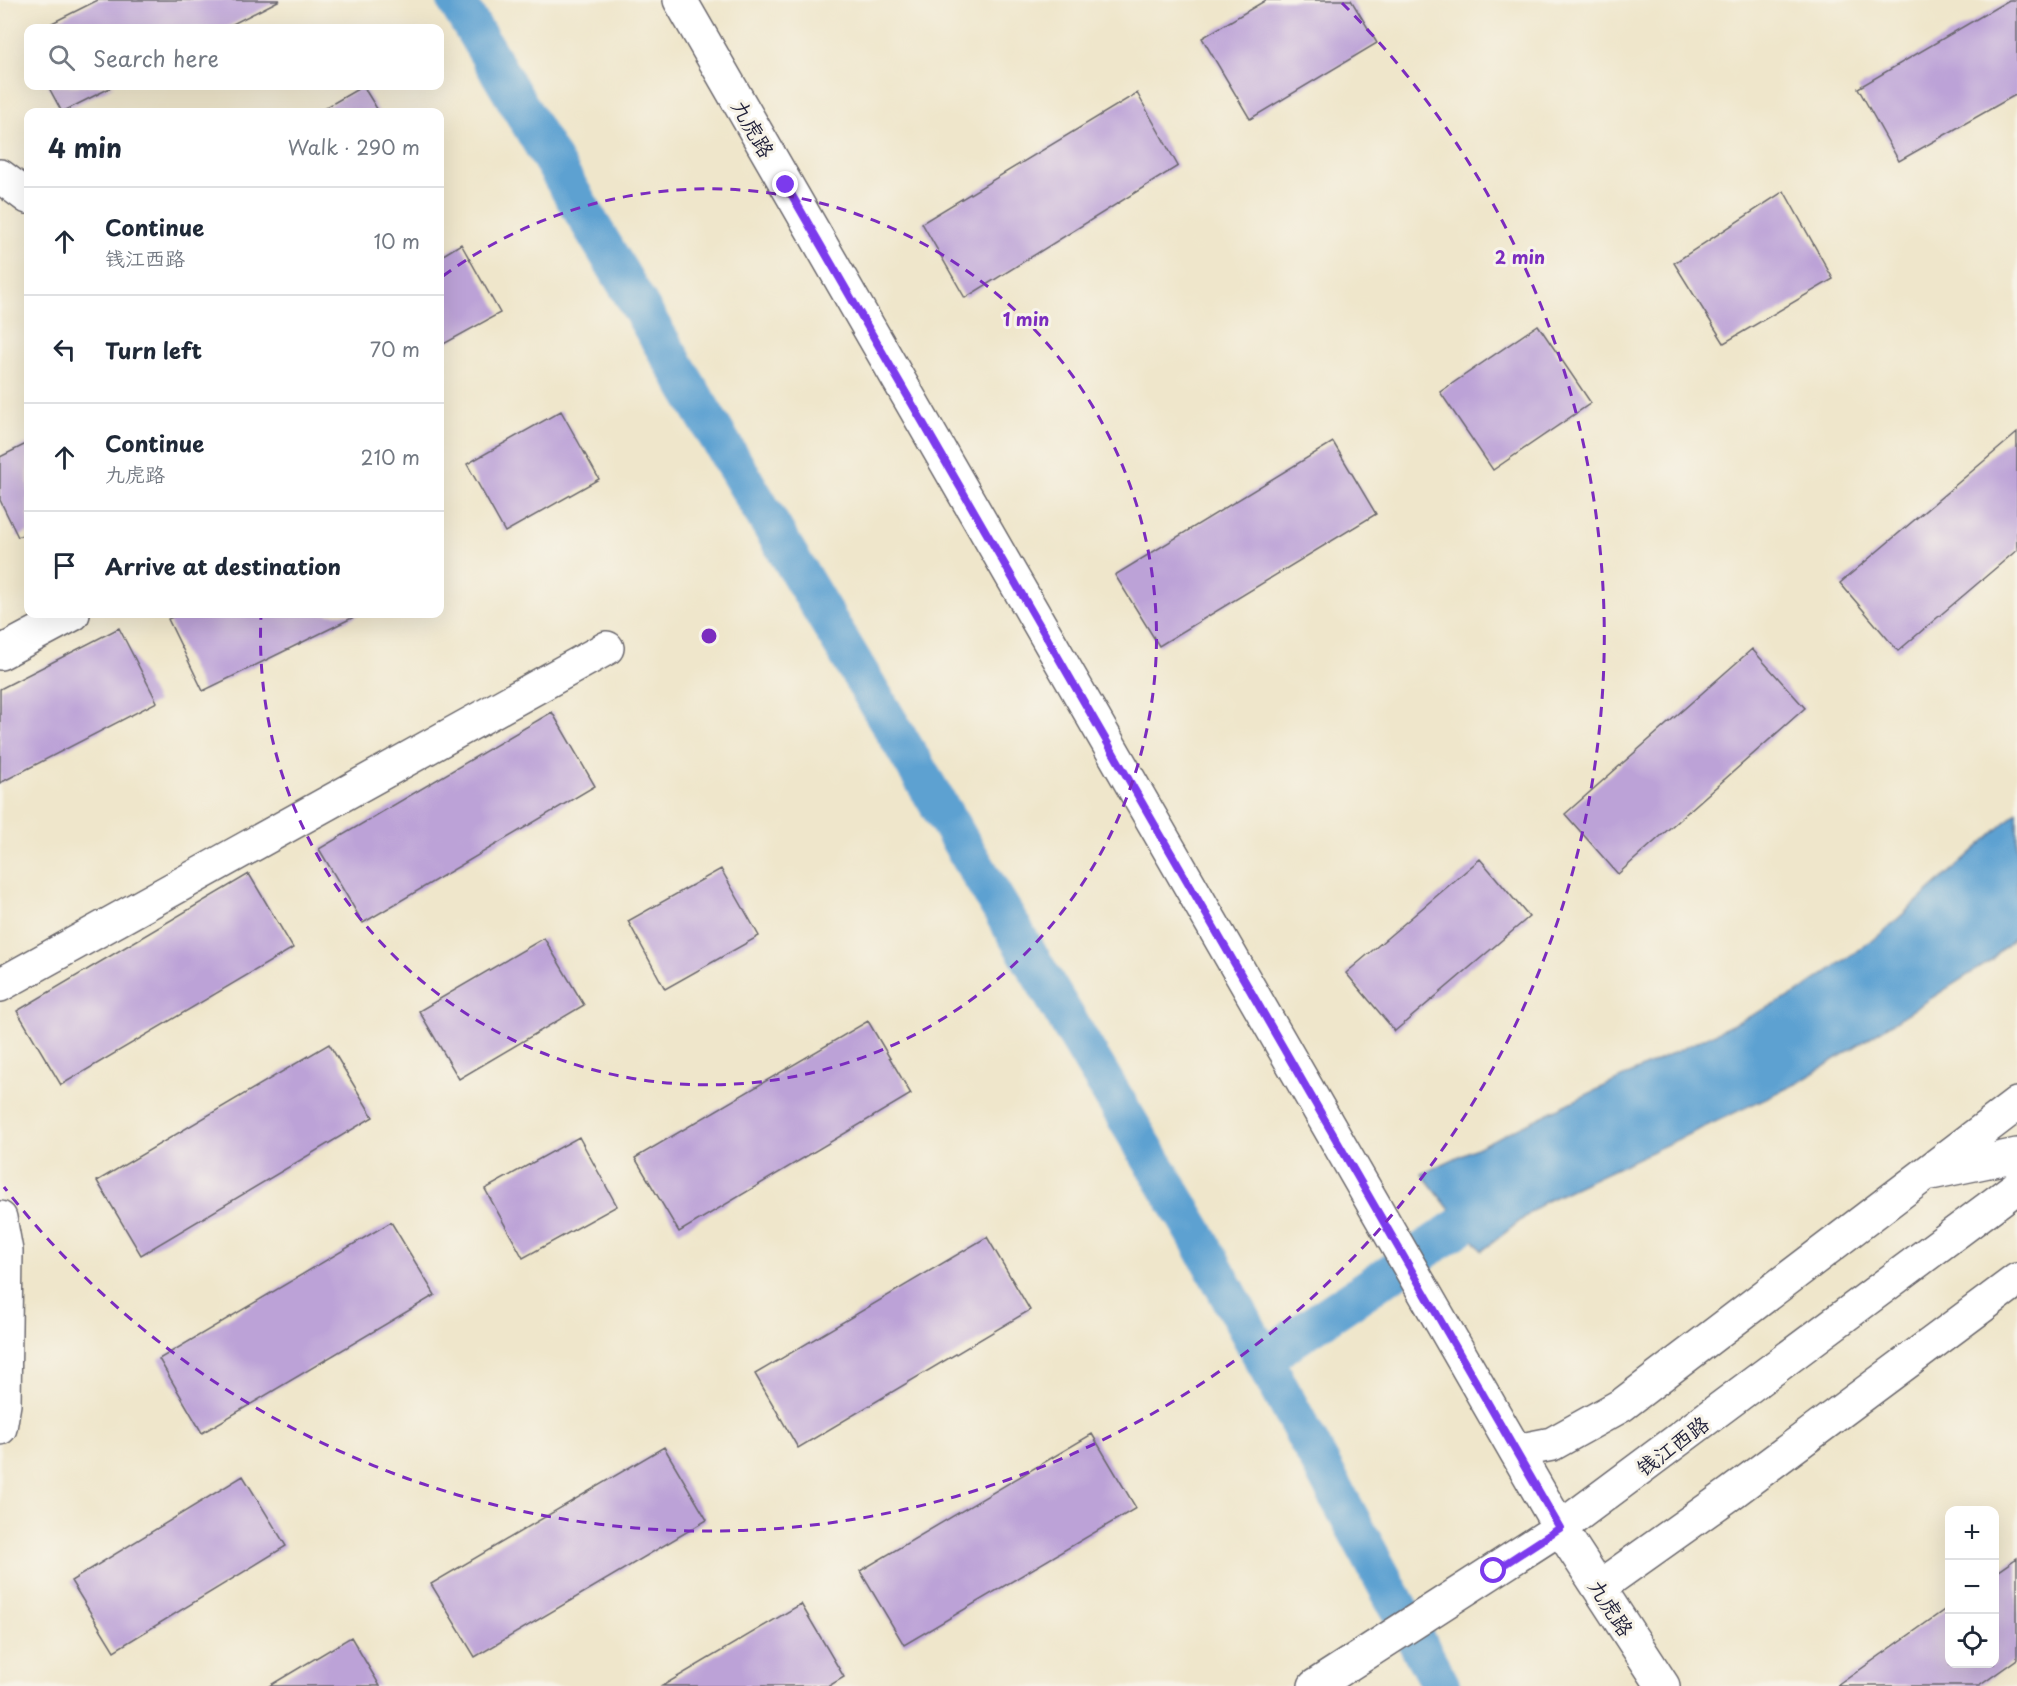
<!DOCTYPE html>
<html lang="en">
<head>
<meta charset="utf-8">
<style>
	:root { --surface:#fff; --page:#f2f2f3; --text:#1f2937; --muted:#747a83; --line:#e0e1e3 }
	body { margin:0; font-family:"Playpen Sans","LXGW WenKai TC",sans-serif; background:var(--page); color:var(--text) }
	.controls { position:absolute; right:18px; bottom:18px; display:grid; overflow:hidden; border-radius:12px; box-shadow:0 6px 24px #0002 }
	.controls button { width:54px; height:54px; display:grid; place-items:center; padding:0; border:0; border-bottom:2px solid var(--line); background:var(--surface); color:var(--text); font:30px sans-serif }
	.stop { position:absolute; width:18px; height:18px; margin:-14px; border:4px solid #7c3aed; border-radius:50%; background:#fff }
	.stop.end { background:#7c3aed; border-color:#fff; box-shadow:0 2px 6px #0008 }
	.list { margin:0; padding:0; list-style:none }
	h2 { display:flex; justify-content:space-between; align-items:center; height:78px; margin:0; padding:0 24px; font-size:26px }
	h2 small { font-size:20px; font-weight:400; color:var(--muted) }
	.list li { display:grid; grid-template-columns:39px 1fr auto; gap:18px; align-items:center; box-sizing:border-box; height:108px; padding:0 24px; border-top:2px solid var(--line) }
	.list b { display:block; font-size:22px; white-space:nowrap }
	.list p { margin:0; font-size:20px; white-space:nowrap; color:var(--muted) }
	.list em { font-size:20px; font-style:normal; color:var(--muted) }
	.icon { flex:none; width:33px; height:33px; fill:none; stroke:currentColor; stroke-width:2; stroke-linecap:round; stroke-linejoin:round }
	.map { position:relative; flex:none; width:2017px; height:1686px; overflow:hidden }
	.search { position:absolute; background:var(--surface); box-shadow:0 6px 24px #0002; left:24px; top:24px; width:420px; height:66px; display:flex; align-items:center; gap:15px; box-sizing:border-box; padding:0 21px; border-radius:12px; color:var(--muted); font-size:22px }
	.panel { position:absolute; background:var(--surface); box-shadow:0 6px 24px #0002; left:24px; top:108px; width:420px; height:510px; border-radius:12px }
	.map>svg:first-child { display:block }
</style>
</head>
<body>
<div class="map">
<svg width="2017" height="1686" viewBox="0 0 2017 1686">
	<rect width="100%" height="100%" fill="#f7f3e8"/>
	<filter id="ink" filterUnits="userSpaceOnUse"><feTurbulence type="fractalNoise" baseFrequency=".0167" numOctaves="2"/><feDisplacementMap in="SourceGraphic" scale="12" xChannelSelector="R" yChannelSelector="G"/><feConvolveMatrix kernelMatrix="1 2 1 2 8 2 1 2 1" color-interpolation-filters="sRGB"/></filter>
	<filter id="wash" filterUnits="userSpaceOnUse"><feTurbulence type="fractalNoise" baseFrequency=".008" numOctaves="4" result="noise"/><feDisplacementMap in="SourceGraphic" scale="24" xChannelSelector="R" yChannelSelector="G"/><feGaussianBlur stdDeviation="1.35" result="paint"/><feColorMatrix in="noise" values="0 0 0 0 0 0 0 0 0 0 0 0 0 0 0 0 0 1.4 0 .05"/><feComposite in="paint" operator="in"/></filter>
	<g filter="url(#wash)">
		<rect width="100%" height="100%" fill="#efe6cb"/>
		<path fill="#5da1d1" stroke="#406286" stroke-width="1.5" d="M2017,812V935L1990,961L1798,1083L1544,1202L1482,1251L1422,1174L1798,993L1882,933Z"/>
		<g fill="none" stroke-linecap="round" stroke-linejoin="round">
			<path stroke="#5da1d1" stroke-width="39" d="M456,0L1194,1231L1441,1686
				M1263,1359L1505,1196"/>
		</g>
		<g id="blocks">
			<path fill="#bca2d7" d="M98,0H280L225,28H42Z
				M1266,0H1351L1377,43L1250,119L1202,38Z
				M2009,0H2017V94L1899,161L1858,88Z
				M48,86H114L62,112Z
				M363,86L379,112H318Z
				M1137,93L1178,166L965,298L922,223Z
				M1784,191L1833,279L1724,343L1674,263Z
				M461,244L500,313L440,346V257Z
				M1538,325L1591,403L1493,470L1440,392Z
				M561,411L599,479L505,532L467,464Z
				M2017,433V550L1898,651L1840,583Z
				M1333,442L1376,514L1159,646L1115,575Z
				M28,443V532L18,537L0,500V457Z
				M179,614H360L203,691L168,619Z
				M119,628L157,702L0,783V689Z
				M1752,649L1805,708L1618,874L1565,814Z
				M552,712L595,786L363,923L319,849Z
				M1480,859L1529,917L1395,1031L1346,973Z
				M721,869L759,936L665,989L628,921Z
				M249,874L293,948L61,1085L17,1011Z
				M544,938L584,1005L459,1079L419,1011Z
				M868,1021L911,1094L679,1232L635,1158Z
				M329,1044L373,1117L141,1255L97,1181Z
				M579,1137L617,1206L523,1258L485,1189Z
				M391,1222L435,1295L202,1433L159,1359Z
				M987,1237L1030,1310L798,1448L755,1374Z
				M1092,1434L1136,1508L904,1645L860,1571Z
				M664,1447L707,1520L475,1657L431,1584Z
				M243,1476L286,1546L114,1651L71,1581Z
				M2017,1558V1659L1979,1686H1837L1950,1606V1664H1994V1574Z
				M801,1604L844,1677L829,1686H662Z
				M351,1637L380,1686H269Z"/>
		</g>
	</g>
	<g filter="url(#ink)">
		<use href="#blocks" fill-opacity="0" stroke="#6a676d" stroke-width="1.5"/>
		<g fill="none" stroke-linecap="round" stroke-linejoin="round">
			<defs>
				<path id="minor" d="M680,0L1560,1528L1663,1686
					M0,176L28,197
					M0,653L73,614
					M0,985L607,648
					M0,1218L6,1251L4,1404L0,1428"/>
				<path id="major" d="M1931,1173L2017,1155
					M1516,1451L1552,1444L1622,1405L2017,1104
					M1599,1587L1730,1494L2017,1280
					M1315,1686L1560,1528L2017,1187"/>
			</defs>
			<use href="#minor" stroke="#6a676d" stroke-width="36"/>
			<use href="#major" stroke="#6a676d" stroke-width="36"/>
			<use href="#minor" stroke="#fff" stroke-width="33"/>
			<use href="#major" stroke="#fff" stroke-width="33"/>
		</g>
	</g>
	<g fill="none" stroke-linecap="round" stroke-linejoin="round" filter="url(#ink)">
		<path stroke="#7c3aed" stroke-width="8" d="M786,185L1560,1528L1494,1571"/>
	</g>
	<g fill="none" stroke="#7b2cbf" stroke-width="3" stroke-dasharray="10 8">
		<path d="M443 276A448 448 0 1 1 261 616"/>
		<path d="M1342 3A895 895 0 1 1 4 1187"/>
	</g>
	<g text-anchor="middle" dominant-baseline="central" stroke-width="6" stroke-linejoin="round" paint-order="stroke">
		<g font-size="21" fill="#22223b" stroke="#f7f3e8">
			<text transform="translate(754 128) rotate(60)">九虎路</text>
			<text transform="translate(1672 1445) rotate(-37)">钱江西路</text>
			<text transform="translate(1612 1607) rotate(57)">九虎路</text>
		</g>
	</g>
	<circle cx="709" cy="636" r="9" fill="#7b2cbf" stroke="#f7f3e8" stroke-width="3"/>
	<g font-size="18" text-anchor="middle" font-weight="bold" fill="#7b2cbf" stroke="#f7f3e8" stroke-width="6" stroke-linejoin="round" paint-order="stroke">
		<text x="1520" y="264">2 min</text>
		<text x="1026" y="326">1 min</text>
	</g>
</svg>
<div class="controls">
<button>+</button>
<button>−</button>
<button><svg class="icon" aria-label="locate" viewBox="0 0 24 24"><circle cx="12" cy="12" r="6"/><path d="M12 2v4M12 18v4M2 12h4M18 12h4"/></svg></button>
</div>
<div class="stop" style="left:1494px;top:1571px"></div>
<div class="stop end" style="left:786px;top:185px"></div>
<div class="search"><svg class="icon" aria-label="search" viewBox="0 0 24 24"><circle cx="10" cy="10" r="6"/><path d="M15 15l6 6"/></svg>Search here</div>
<section class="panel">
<h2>4 min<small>Walk · 290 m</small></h2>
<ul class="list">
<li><svg class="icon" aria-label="ahead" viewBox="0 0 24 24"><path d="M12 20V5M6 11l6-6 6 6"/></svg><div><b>Continue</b><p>钱江西路</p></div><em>10 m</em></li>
<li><svg class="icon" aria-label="left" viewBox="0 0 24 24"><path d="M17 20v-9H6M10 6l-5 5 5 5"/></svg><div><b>Turn left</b></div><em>70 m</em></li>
<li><svg class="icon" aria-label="ahead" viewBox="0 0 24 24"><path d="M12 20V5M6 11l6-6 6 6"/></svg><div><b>Continue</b><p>九虎路</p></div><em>210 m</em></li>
<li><svg class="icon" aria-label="arrive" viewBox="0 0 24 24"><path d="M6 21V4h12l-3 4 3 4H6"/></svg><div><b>Arrive at destination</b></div></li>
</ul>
</section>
</div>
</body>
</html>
